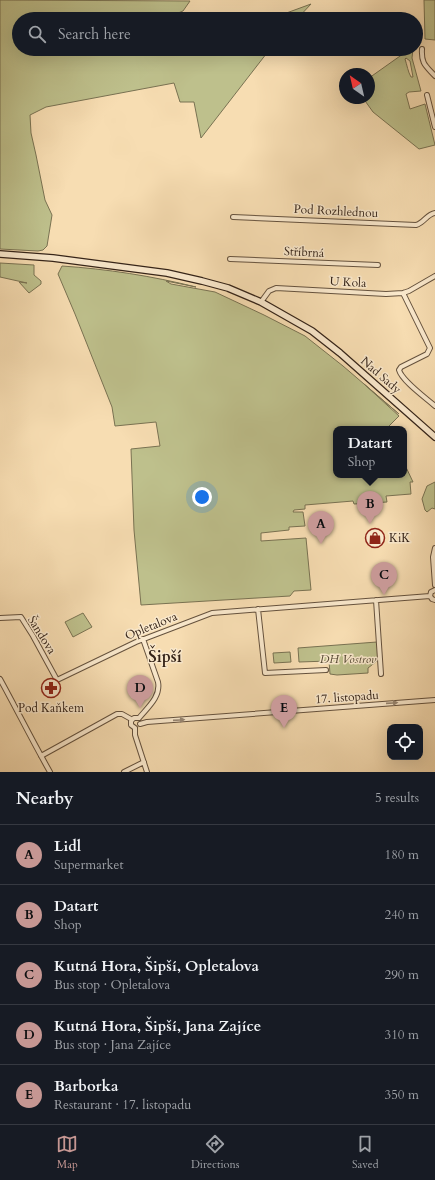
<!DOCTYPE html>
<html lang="en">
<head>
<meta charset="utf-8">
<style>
	:root { --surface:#171b24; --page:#20242c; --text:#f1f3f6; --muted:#9ea1a6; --line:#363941; --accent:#c59692 }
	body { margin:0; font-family:Cardo,serif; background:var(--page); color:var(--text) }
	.controls { position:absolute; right:12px; bottom:12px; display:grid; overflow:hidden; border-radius:8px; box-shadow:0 4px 16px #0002 }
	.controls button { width:36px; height:36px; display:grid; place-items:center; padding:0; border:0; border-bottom:1px solid var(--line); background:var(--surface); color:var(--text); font:20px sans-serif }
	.compass { position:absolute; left:339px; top:68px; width:36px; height:36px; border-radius:50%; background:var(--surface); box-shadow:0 4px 16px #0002; rotate:326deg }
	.you { position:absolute; left:202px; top:497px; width:14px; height:14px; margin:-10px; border:3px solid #fff; border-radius:50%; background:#1a73e8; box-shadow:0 0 0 6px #1a73e833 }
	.badge { display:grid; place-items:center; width:26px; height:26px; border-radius:50%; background:var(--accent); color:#111; font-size:13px; font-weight:700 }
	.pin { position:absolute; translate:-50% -33px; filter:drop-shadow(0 1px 2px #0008) }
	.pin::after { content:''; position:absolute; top:21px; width:14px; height:12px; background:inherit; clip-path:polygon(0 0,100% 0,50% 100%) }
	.popup { position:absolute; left:333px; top:426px; width:74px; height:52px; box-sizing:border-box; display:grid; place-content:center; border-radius:8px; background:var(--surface); filter:drop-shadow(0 1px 3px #0005); font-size:13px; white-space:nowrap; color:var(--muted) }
	.popup b { font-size:15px; color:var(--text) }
	.popup::after { content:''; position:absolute; left:50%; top:100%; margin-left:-8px; border:8px solid transparent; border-top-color:var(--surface) }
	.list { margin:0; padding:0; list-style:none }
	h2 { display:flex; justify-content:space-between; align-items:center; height:52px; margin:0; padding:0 16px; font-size:17px }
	h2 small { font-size:13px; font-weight:400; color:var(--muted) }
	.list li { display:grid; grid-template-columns:26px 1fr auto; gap:12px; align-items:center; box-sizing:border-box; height:60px; padding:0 16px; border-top:1px solid var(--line) }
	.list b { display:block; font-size:15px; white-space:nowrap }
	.list p { margin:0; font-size:13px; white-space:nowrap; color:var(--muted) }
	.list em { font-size:13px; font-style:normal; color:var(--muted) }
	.icon { flex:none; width:22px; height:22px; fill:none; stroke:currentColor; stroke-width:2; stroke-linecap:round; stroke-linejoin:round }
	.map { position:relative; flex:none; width:435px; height:772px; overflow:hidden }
	.search { position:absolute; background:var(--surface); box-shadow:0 4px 16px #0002; left:12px; right:12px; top:12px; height:44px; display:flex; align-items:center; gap:10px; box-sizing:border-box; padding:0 14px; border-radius:22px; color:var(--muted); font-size:15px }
	.sheet { height:352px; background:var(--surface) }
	nav { display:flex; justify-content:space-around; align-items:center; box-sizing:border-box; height:56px; border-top:1px solid var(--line); background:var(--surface); font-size:11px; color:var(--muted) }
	nav a { display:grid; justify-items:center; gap:2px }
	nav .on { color:var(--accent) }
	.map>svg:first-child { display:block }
</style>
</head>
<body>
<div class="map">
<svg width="435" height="772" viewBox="0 0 435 772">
	<rect width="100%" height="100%" fill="#f7ddb2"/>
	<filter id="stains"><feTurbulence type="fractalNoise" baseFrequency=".005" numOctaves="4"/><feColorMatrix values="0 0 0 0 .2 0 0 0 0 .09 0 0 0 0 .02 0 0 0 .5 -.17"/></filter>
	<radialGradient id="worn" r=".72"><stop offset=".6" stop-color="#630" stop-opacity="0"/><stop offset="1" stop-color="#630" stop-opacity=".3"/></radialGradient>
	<path fill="#bec08c" stroke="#797252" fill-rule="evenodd" d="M0,0L190,1L183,11L163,19H19V49H270L201,138L194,102H180L174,83L46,107L30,115L31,133L36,155L45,200L52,215L47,246L43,250L38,251L0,249Z
		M424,0H435V40L425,39Z
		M311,4L297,19H270Z
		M410,49H413L412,58L421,91L409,92L406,94L410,109L425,104L435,145L419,149L373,112L363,98H369V78ZM406,58L410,61L413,77H411C408,72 407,65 405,59Z
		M0,263L34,265V275L41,281V284L29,293L19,282L27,283L0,277Z
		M62,266C107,269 152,276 196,287L166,281L171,284L215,292L264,315L305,336L343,366L399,414L364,384L399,416L386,429H336V475H404V463L413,482H410L411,494L386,496L387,502L354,504L353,501L305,505V509L294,510L293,512H303L305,526L289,527V530L261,533V541L306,538L311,590L294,591L290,596L141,605L134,530L131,449L160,446L156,422L115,426L112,407L75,314L58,274Z
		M435,482V509L432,508L427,512L425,510L422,499L427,486Z
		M83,613L92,627L73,637L65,622Z
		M377,642L378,655L377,661L368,668V673L337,675L330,674L329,661L299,662L298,648Z
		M290,652L291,662L274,663L273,653Z"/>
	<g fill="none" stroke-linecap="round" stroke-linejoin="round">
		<defs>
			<path id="street" d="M422,49C421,64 426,66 435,76
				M427,95L435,127
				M233,217L416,225C424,223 427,214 435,213
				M230,259L378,265
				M403,293L430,348L427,354L401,367L399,370C402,381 426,398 435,406
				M261,302L269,291L276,288L386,294L403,293L409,291L435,276
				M435,548L433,557L435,585
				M430,596L431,592L435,590
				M430,596L432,599L435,600
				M376,600L381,674
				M258,609L265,673L326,670
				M0,618L21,617L33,636L57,680L136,642L212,613L430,596
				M0,679C17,710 33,742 50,772
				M139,718C147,708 161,697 158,682L143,639
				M140,724L147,722L435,700
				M135,728V735L147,772
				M135,728L131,725V721L134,718H139
				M41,756L117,714H122L131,719
				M124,772L144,762"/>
			<path id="secondary" d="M0,254L53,258L167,273L202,281L228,288L261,302L312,331L340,353L435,437"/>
		</defs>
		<use href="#street" stroke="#65523e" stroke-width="6"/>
		<use href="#secondary" stroke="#342318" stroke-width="8"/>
		<use href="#street" stroke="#fae9cd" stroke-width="4"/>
		<use href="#secondary" stroke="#fae9cd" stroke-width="5.5"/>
	</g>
	<defs><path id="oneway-solid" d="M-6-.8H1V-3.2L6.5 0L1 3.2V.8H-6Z"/></defs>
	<g fill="#978672">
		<use href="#oneway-solid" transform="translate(392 703) rotate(-4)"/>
		<use href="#oneway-solid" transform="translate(179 720) rotate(-4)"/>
	</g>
	<defs>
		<symbol id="shop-ring" viewBox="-11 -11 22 22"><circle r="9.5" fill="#fae9cd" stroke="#8f2418" stroke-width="1.5"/><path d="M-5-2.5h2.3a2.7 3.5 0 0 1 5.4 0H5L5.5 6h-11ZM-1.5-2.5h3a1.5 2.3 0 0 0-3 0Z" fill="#8f2418"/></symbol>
		<symbol id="pharmacy-ring" viewBox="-11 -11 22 22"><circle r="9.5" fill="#fae9cd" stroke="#8f2418" stroke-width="1.5"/><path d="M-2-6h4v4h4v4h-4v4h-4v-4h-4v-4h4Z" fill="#8f2418"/></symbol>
	</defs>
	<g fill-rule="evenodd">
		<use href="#shop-ring" x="364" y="527" width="22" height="22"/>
		<use href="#pharmacy-ring" x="40" y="677" width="22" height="22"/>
	</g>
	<g text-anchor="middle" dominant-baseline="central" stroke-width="3" stroke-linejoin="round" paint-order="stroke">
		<g font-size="12" fill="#342318" stroke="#fae9cd">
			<text transform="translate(336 211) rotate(3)">Pod Rozhlednou</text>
			<text transform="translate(304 252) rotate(3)">Stříbrná</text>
			<text transform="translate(348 282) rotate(3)">U Kola</text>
			<text transform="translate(381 375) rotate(41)">Nad Sady</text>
			<text transform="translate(151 626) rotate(-22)">Opletalova</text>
			<text transform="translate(42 635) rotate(58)">Šandova</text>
			<text transform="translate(347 697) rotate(-4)">17. listopadu</text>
		</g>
		<g font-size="12" fill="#342318" stroke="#fae9cd" text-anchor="start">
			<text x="389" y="538">KiK</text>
			<text x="51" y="708" text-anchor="middle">Pod Kaňkem</text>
		</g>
		<g font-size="12" font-style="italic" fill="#564a35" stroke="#fae9cd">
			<text x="348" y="659">DH Vostrov</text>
		</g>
		<g font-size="16" font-weight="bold" fill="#342318" stroke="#fae9cd">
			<text x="165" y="657">Šipší</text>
		</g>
	</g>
	<rect width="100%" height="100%" filter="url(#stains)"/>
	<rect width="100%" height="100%" fill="url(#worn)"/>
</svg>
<div class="controls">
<button><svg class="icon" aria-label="locate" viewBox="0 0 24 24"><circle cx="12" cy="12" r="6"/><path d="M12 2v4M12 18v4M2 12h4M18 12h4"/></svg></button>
</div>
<svg class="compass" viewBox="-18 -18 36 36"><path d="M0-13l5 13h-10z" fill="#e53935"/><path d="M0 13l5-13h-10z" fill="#9ea1a6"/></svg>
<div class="you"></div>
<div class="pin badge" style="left:321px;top:544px">A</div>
<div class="pin badge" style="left:370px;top:524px">B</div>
<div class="popup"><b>Datart</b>Shop</div>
<div class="pin badge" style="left:384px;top:595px">C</div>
<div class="pin badge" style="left:140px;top:708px">D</div>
<div class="pin badge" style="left:284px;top:728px">E</div>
<div class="search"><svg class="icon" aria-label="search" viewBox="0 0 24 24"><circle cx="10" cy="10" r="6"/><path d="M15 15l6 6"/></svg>Search here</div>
</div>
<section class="sheet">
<h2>Nearby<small>5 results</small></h2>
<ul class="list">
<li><span class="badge">A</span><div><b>Lidl</b><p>Supermarket</p></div><em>180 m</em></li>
<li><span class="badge">B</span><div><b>Datart</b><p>Shop</p></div><em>240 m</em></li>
<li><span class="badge">C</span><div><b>Kutná Hora, Šipší, Opletalova</b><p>Bus stop · Opletalova</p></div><em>290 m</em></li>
<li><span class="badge">D</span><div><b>Kutná Hora, Šipší, Jana Zajíce</b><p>Bus stop · Jana Zajíce</p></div><em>310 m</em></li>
<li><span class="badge">E</span><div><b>Barborka</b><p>Restaurant · 17. listopadu</p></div><em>350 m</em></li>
</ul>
</section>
<nav>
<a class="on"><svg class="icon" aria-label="map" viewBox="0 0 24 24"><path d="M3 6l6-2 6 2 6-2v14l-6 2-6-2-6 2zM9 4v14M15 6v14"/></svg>Map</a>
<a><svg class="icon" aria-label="directions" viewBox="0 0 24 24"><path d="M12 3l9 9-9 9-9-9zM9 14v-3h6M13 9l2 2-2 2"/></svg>Directions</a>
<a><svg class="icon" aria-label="saved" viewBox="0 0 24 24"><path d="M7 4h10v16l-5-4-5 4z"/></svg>Saved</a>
</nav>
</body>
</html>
